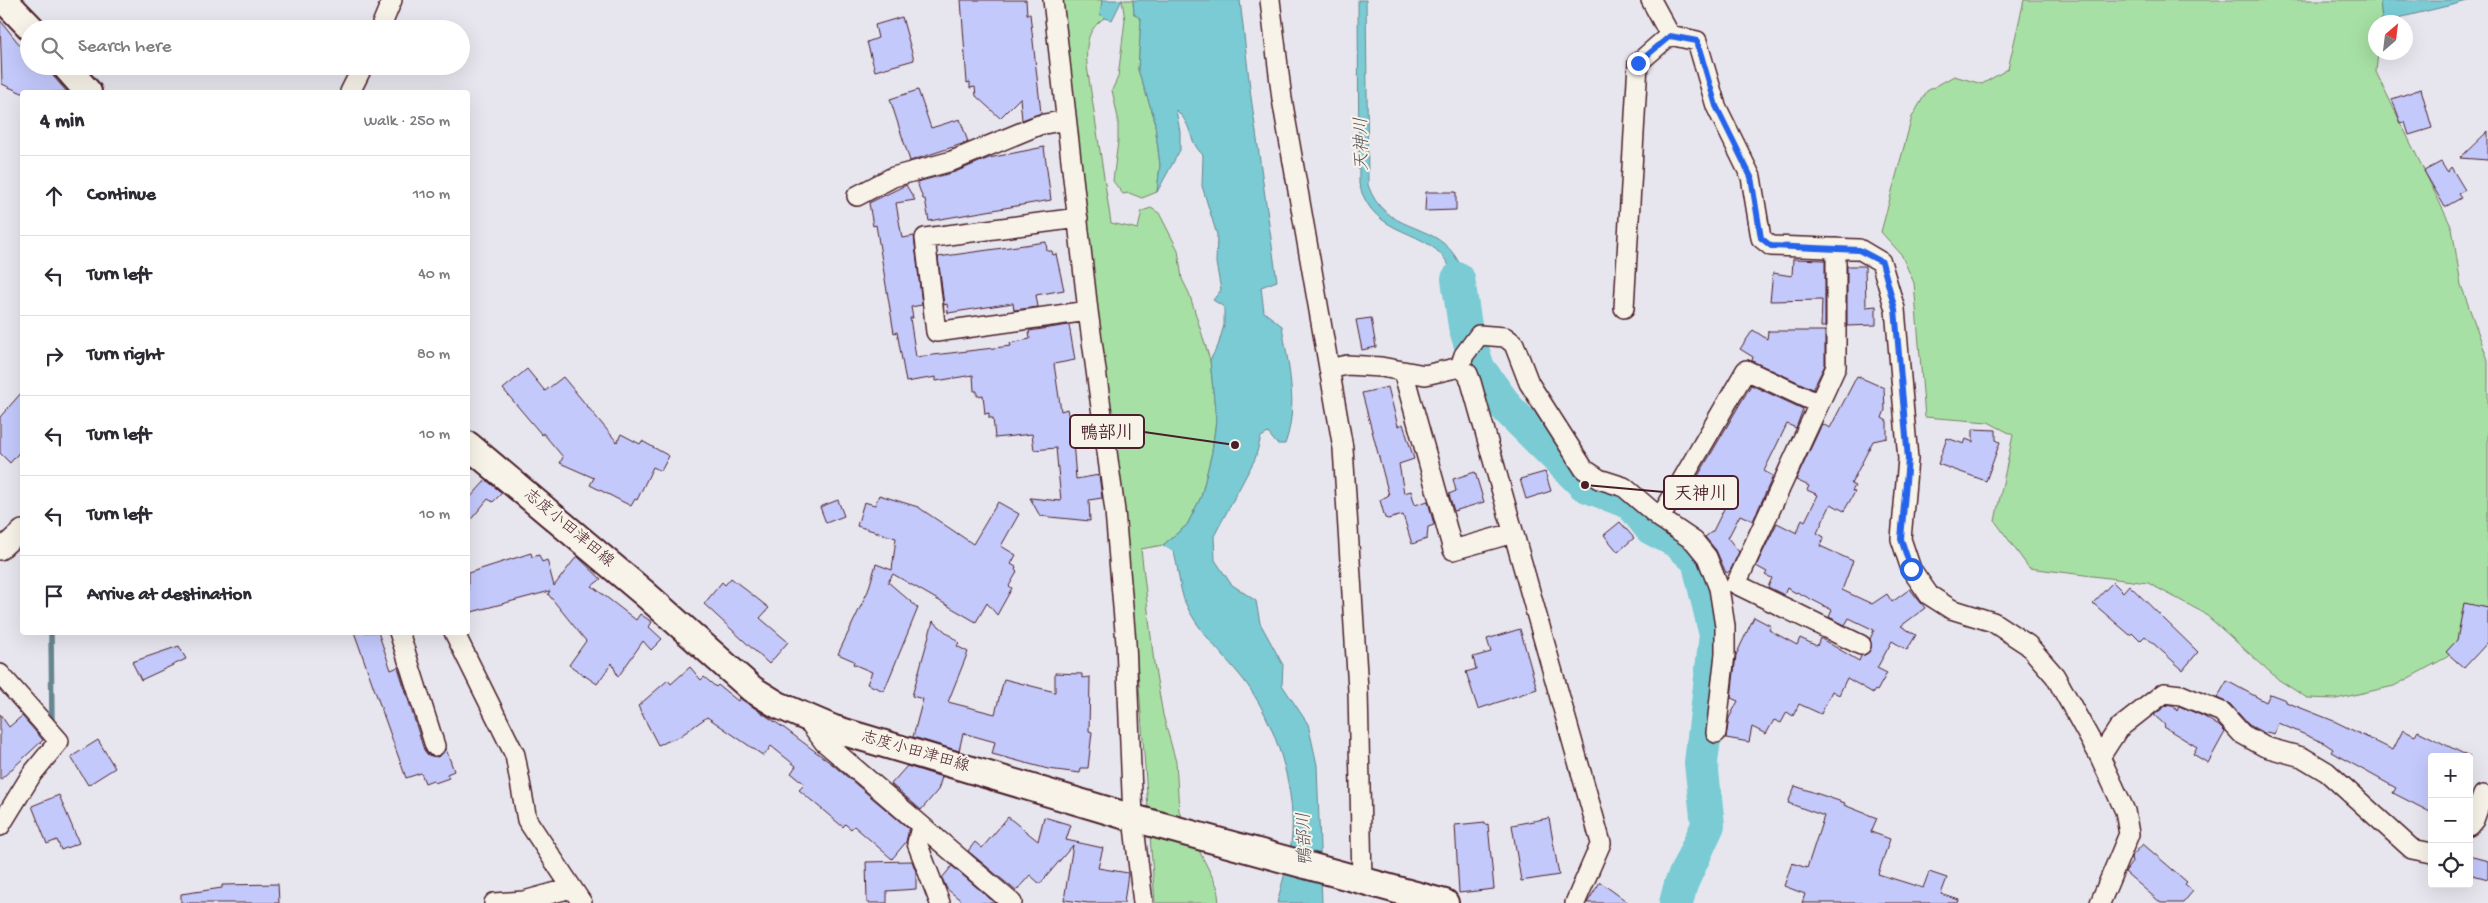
<!DOCTYPE html>
<html lang="en">
<head>
<meta charset="utf-8">
<style>
	:root { --surface:#fff; --page:#f2f2f3; --text:#2b2b33; --muted:#7c7c81; --line:#e1e1e2 }
	body { margin:0; font-family:"Gochi Hand","Klee One",sans-serif; background:var(--page); color:var(--text) }
	.controls { position:absolute; right:15px; bottom:15px; display:grid; overflow:hidden; border-radius:5px; box-shadow:0 5px 20px #0002 }
	.controls button { width:45px; height:45px; display:grid; place-items:center; padding:0; border:0; border-bottom:1px solid var(--line); background:var(--surface); color:var(--text); font:25px sans-serif }
	.compass { position:absolute; left:2368px; top:15px; width:45px; height:45px; border-radius:50%; background:var(--surface); box-shadow:0 5px 20px #0002; rotate:28deg }
	.stop { position:absolute; width:15px; height:15px; margin:-11px; border:4px solid #2563eb; border-radius:50%; background:#fff }
	.stop.end { background:#2563eb; border-color:#fff; box-shadow:0 1px 5px #0008 }
	.list { margin:0; padding:0; list-style:none }
	h2 { display:flex; justify-content:space-between; align-items:center; height:65px; margin:0; padding:0 20px; font-size:21px }
	h2 small { font-size:16px; font-weight:400; color:var(--muted) }
	.list li { display:grid; grid-template-columns:32px 1fr auto; gap:15px; align-items:center; box-sizing:border-box; height:80px; padding:0 20px; border-top:1px solid var(--line) }
	.list b { display:block; font-size:19px; white-space:nowrap }
	.list em { font-size:16px; font-style:normal; color:var(--muted) }
	.icon { flex:none; width:28px; height:28px; fill:none; stroke:currentColor; stroke-width:2; stroke-linecap:round; stroke-linejoin:round }
	.map { position:relative; flex:none; width:2488px; height:903px; overflow:hidden }
	.search { position:absolute; background:var(--surface); box-shadow:0 5px 20px #0002; left:20px; top:20px; width:450px; height:55px; display:flex; align-items:center; gap:12px; box-sizing:border-box; padding:0 18px; border-radius:28px; color:var(--muted); font-size:19px }
	.panel { position:absolute; background:var(--surface); box-shadow:0 5px 20px #0002; left:20px; top:90px; width:450px; height:545px; border-radius:5px }
	.map>svg:first-child { display:block }
</style>
</head>
<body>
<div class="map">
<svg width="2488" height="903" viewBox="0 0 2488 903">
	<rect width="100%" height="100%" fill="#e7e6ee"/>
	<filter id="ink" filterUnits="userSpaceOnUse"><feTurbulence type="fractalNoise" baseFrequency=".02" numOctaves="2"/><feDisplacementMap in="SourceGraphic" scale="10" xChannelSelector="R" yChannelSelector="G"/><feConvolveMatrix kernelMatrix="1 2 1 2 8 2 1 2 1" color-interpolation-filters="sRGB"/></filter>
	<g filter="url(#ink)">
		<path fill="#a7e0a4" stroke="#788068" d="M1060,0H1102L1101,14L1104,18C1086,31 1086,45 1087,66L1111,223L1138,229L1142,211L1151,208L1159,213L1178,250L1182,279L1189,293L1210,360L1216,420L1212,452L1201,497L1187,525L1163,545L1141,549L1154,663L1163,715L1176,762L1179,811L1217,886L1219,903H1155L1136,645L1085,226Z
			M1122,0H1133L1134,14L1141,19L1138,70L1154,117L1160,165L1157,192L1142,198L1129,193L1123,194L1113,181L1118,141V118L1112,90L1118,77L1125,20Z
			M2024,0H2380L2382,22H2376V52L2378,53L2376,72L2452,228L2461,285L2488,360V623L2447,657L2394,686L2336,699L2307,698L2279,680L2204,613L2148,583L2029,568L1995,521L2013,435L1988,422L1925,417L1914,283L1901,254L1881,232L1912,117L1927,91L1954,76L1982,84L2008,69Z"/>
		<path fill="#7acbd4" stroke="#678690" d="M1102,0H1122L1112,20L1104,18L1100,14Z
			M1133,0H1240L1251,97L1277,281L1261,287L1264,312L1282,326C1288,364 1299,406 1285,444H1277L1268,433L1261,437L1255,459L1214,536L1215,560L1231,584L1256,601L1260,623L1283,665L1282,685L1308,724L1317,765L1322,903H1277C1282,883 1288,864 1291,844C1298,791 1275,720 1243,679C1224,655 1196,630 1184,600C1179,585 1178,567 1174,552L1163,545L1187,525L1201,497L1212,452L1216,420L1210,360L1218,346L1224,325V307L1213,300L1221,290L1216,263L1217,235L1202,186L1203,155C1187,140 1194,126 1176,110L1180,132V150L1157,192L1160,165L1154,117L1138,70L1141,19L1134,14Z
			M1358,0H1366L1368,185C1385,234 1431,220 1455,256C1468,274 1469,301 1473,323L1461,326C1459,310 1458,283 1451,269C1429,224 1375,242 1359,184Z
			M2380,0H2472L2382,22Z"/>
		<g fill="none" stroke-linecap="round" stroke-linejoin="round">
			<path stroke="#678690" stroke-width="5.5" d="M51,632L52,727"/>
			<path stroke="#7acbd4" stroke-width="34" d="M1458,279L1465,326L1478,368L1508,409L1585,485L1631,503L1651,528L1678,542L1698,560L1716,635L1701,763L1708,825L1681,884L1676,903"/>
		</g>
		<path fill="#c3c9fb" stroke="#4a1f2b" d="M961,0H1026L1027,14H1030L1041,113L1022,120L1020,98L1000,118L976,96L975,87L970,88V82L967,83Z
			M902,17L914,60L875,71L867,42L878,38L875,25Z
			M0,20L23,49L29,48V66H50L53,76L67,92L22,93L2,84Z
			M2421,89L2432,128L2409,135L2405,122L2401,123L2392,99Z
			M918,90L931,128L960,119L968,142L910,161L890,99Z
			M2488,131V160L2460,158Z
			M1044,147L1051,200L929,221L925,199H923L917,182L955,172L989,158Z
			M2441,162L2447,172L2451,167L2465,190L2458,194L2461,198L2445,207L2424,171Z
			M906,185L915,200L896,203L902,238L914,236L922,305L911,307L913,318H910L916,357L1011,346L1010,343L1030,339L1029,331L1069,325L1075,360L1054,364L1061,411L1067,409L1069,419L1091,416L1094,438L1073,441L1076,479L1099,475L1102,498L1089,500L1090,521L1040,516L1030,498L1061,501L1056,448L1034,450L1032,434L995,438L993,418H989V413L985,414L983,395L977,396V391H974L973,375L936,381V377L906,382L897,332L894,333L876,225L873,226L869,203Z
			M1426,192H1456V210L1425,211Z
			M1046,242L1047,251H1052L1053,255L1056,254L1064,290L1036,295L1038,307L1014,310L1013,303L948,313L947,304L944,305L938,257Z
			M1793,259L1825,260V327H1821L1822,300L1770,301L1773,273L1792,276Z
			M1847,266H1865L1866,307L1876,306V325L1847,326Z
			M1371,318L1376,347L1362,350L1356,320Z
			M1753,330L1767,339L1768,331H1825V365L1813,389L1752,361L1753,357L1740,349Z
			M527,369L545,391L563,377L617,442L621,434L640,444L642,441L669,456L661,471L653,467L637,500L635,499L631,506L590,485L594,478L560,463L563,457L543,433L542,435L503,389Z
			M1857,376L1884,388L1885,410L1882,418L1887,421V438L1873,441L1851,484L1855,486L1852,491L1855,492L1844,511L1831,504L1817,533L1824,537L1820,546L1853,561L1842,590L1872,604L1887,594L1892,602L1910,589L1925,608L1901,626L1916,635L1907,650L1892,641L1877,668L1887,673L1877,691L1875,690L1873,693L1847,678L1839,695L1832,691L1821,714L1799,704L1793,716L1787,712L1781,723L1774,720L1766,734L1752,727L1749,742L1726,738L1729,718L1738,701L1731,698L1736,655L1754,617L1771,626L1769,630L1797,645L1800,638L1817,646L1820,638L1859,661L1861,656L1871,649L1870,639L1874,630L1849,618L1845,625L1829,617L1832,610L1797,592L1796,593L1787,588L1784,595L1768,587L1772,578L1765,575L1767,572L1756,566L1777,523L1797,533L1802,519L1805,521L1818,495L1807,490L1809,486L1796,480L1822,424L1830,428Z
			M1751,385L1803,409L1796,428L1787,424L1764,471L1773,476L1753,521L1740,515L1728,538L1739,552L1730,571L1726,573L1716,550L1705,537L1713,531L1724,509L1691,488Z
			M1388,387L1398,426L1403,424L1414,459L1399,464L1404,493L1411,491L1415,505L1428,501L1434,525L1428,527L1427,539L1412,544L1403,515L1388,519L1385,518L1380,500L1389,495L1362,393Z
			M22,392V449L10,463L0,453V417Z
			M1973,429L1996,430V440L2000,442L1986,481L1938,464L1947,438L1964,444L1966,439L1973,442Z
			M1475,472L1484,502L1454,511L1449,494L1456,491L1453,479Z
			M1545,472L1551,491L1526,499L1520,479Z
			M486,480L502,493L493,502L488,499L468,523V500Z
			M879,495L918,507L973,544L998,502L1019,514L1001,546L1016,555L1011,564L1016,567L1015,570L1017,572L1009,586L1012,588L997,615L987,603L976,622L893,574L888,582L918,608L884,691L867,684L872,672L853,664L854,661L838,654L868,591L876,564L892,570L896,538L857,526L864,502L875,505Z
			M838,500L844,516L826,523L820,507Z
			M1620,522L1634,538L1618,552L1604,535Z
			M531,553L532,557L539,555L542,562L547,560L554,586L577,556L601,579L592,586L636,620L640,614L652,622L649,627L662,639L651,650L643,641L618,677L612,663L597,684L569,665L586,641L548,594L550,591L468,613V573Z
			M731,578L769,608L760,618L788,642L769,664L704,604L722,582L725,585Z
			M2113,582L2123,592L2129,585L2198,652L2183,670L2145,636L2140,641L2132,633L2130,635L2095,605L2093,603Z
			M2464,603L2488,608V642L2464,668L2446,652L2457,640Z
			M933,621L959,643L957,646L968,652L948,702L995,714L1004,679L1055,692V673L1082,674V678L1090,677L1089,731L1092,732L1088,768H1081L1080,773L1048,769L992,754L995,742L963,733L959,751L913,737L923,699L912,696Z
			M1520,629L1537,689L1478,709L1466,672L1476,669L1473,657L1491,652L1487,639Z
			M354,632H378L391,670L398,667L424,750L428,755L438,757L446,749L454,771L447,774L449,778L435,783L433,780L425,783L421,773L406,778Z
			M179,646L186,659L141,680L132,662Z
			M690,667L701,680L704,677L716,687L718,685L738,701L740,698L784,728L832,764L909,829L906,842L892,859L854,826L851,829L845,824L843,827L799,790L805,784L791,773L796,766L771,746L764,756L707,717L679,737L658,745L638,706L668,680L671,684Z
			M2227,681L2266,702L2270,694L2286,700V702L2334,721L2393,750L2403,730L2415,736L2418,731L2470,757H2432V813L2393,793L2396,788L2331,752L2333,749L2324,743L2278,723L2274,734L2267,732L2266,734L2249,725L2230,704L2217,698Z
			M2167,705H2173L2177,711L2179,706L2203,716L2219,726L2225,732L2208,763L2193,754L2197,747L2164,727L2165,725L2154,715Z
			M0,714L9,727L22,716L43,740L0,780Z
			M98,740L115,768L88,785L71,757Z
			M907,766L942,777L938,790L921,810L891,784Z
			M1795,786L1845,803L1844,805L1877,818L1871,832L1890,839L1878,874L1923,888L1929,872L1947,878L1941,894L1959,900L1958,903H1802L1805,894L1784,886L1792,863L1807,868L1824,816L1788,803Z
			M59,795L79,843L61,850L57,840L47,844L32,806Z
			M1008,817L1038,841L1044,817L1071,825L1066,840L1103,848L1098,868L1128,873L1124,903H1089L1064,900L1073,845L1040,884L1030,875L1016,891L968,851L975,842L982,848Z
			M1549,818L1559,875L1521,881L1512,825Z
			M1485,822V825L1488,824L1494,889L1459,893L1455,825Z
			M2143,844L2187,882L2185,884L2193,891L2183,903H2161L2125,872L2132,862L2131,857Z
			M2469,856L2488,861V879L2469,874Z
			M912,861L916,872V889L887,891V903H867L866,862Z
			M952,866L995,903H964L947,889L942,878Z
			M1600,882L1629,903H1587Z
			M278,884L279,903H181V894L222,888V885Z"/>
		<g fill="none" stroke-linecap="round" stroke-linejoin="round">
			<defs>
				<path id="street" d="M1053,0L1088,311L1115,511L1126,643L1133,818L1143,903
					M1270,0L1282,99L1343,448L1358,690L1362,881
					M1651,0L1670,35L1697,41L1716,106L1751,177L1761,238L1771,246L1859,249L1881,262L1895,309L1908,459L1901,539L1911,569L1929,595L1951,609L1993,622L2028,645L2055,676L2100,757L2125,811L2129,834L2100,903
					M380,29L392,0
					M350,92L363,66
					M857,196L893,177L952,161L1039,125L1066,120
					M1078,218L925,238L936,332L1088,311
					M1624,308L1638,63L1670,35
					M1460,367L1468,374L1471,382L1601,843L1575,903
					M1329,369L1347,365L1381,367L1425,375L1460,367L1464,355L1479,335L1505,337L1514,344L1529,383L1584,469L1599,479L1624,487L1660,518L1694,541L1707,557L1719,588L1725,626V654L1716,733
					M1403,371L1453,550L1513,533
					M1819,404L1736,584L1861,645
					M1660,518L1746,370L1819,404L1836,367V248
					M0,550L22,530
					M399,632L435,746
					M454,632L515,755L527,820L582,903
					M0,674L59,741L32,774L0,826
					M806,718L824,742L1012,903
					M2100,757L2118,729L2164,693L2181,695L2222,712L2242,734L2265,747L2302,757L2327,772L2412,849L2432,853
					M2469,826L2474,820L2483,795L2488,797
					M921,827L917,843L940,903
					M494,903L524,901L571,888"/>
				<path id="secondary" d="M4,0L32,29
					M65,66L88,92
					M468,445L644,593L752,689L778,705L834,729L1133,818L1445,903"/>
			</defs>
			<use href="#street" stroke="#4a1f2b" stroke-width="22"/>
			<use href="#secondary" stroke="#4a1f2b" stroke-width="30"/>
			<use href="#street" stroke="#f7f3e8" stroke-width="19"/>
			<use href="#secondary" stroke="#f7f3e8" stroke-width="26"/>
		</g>
	</g>
	<g fill="none" stroke-linecap="round" stroke-linejoin="round" filter="url(#ink)">
		<path stroke="#2563eb" stroke-width="6" d="M1638,63L1670,36L1697,41L1716,106L1751,177L1761,238L1771,246L1859,250L1882,262L1895,309L1908,459L1901,539L1911,569"/>
	</g>
	<g text-anchor="middle" dominant-baseline="central" stroke-width="4" stroke-linejoin="round" paint-order="stroke">
		<g font-size="16" fill="#4a1f2b" stroke="#f7f3e8">
			<text transform="translate(568 529) rotate(40)">志度小田津田線</text>
			<text transform="translate(915 753) rotate(16)">志度小田津田線</text>
		</g>
		<g font-size="18" font-style="italic" fill="#58535e" stroke="#f7f3e8">
			<text transform="translate(1363 144) rotate(-91)">天神川</text>
			<text transform="translate(1306 839) rotate(-92)">鴨部川</text>
		</g>
	</g>
	<path fill="none" stroke="#4a1f2b" stroke-width="2" d="M1235 445L1144 432M1585 485L1664 492"/>
	<g fill="#4a1f2b" stroke="#f7f3e8" stroke-width="2">
		<circle cx="1235" cy="445" r="5"/>
		<circle cx="1585" cy="485" r="5"/>
	</g>
	<g fill="#f7f3e8" stroke="#4a1f2b" stroke-width="2">
		<rect x="1070" y="415" width="74" height="33" rx="5"/>
		<rect x="1664" y="476" width="74" height="33" rx="5"/>
	</g>
	<g font-size="18" text-anchor="middle" font-weight="bold" fill="#4a1f2b">
		<text x="1107" y="438">鴨部川</text>
		<text x="1701" y="499">天神川</text>
	</g>
</svg>
<div class="controls">
<button>+</button>
<button>−</button>
<button><svg class="icon" aria-label="locate" viewBox="0 0 24 24"><circle cx="12" cy="12" r="6"/><path d="M12 2v4M12 18v4M2 12h4M18 12h4"/></svg></button>
</div>
<svg class="compass" viewBox="-18 -18 36 36"><path d="M0-13l5 13h-10z" fill="#e53935"/><path d="M0 13l5-13h-10z" fill="#7c7c81"/></svg>
<div class="stop" style="left:1911px;top:569px"></div>
<div class="stop end" style="left:1638px;top:63px"></div>
<div class="search"><svg class="icon" aria-label="search" viewBox="0 0 24 24"><circle cx="10" cy="10" r="6"/><path d="M15 15l6 6"/></svg>Search here</div>
<section class="panel">
<h2>4 min<small>Walk · 250 m</small></h2>
<ul class="list">
<li><svg class="icon" aria-label="ahead" viewBox="0 0 24 24"><path d="M12 20V5M6 11l6-6 6 6"/></svg><div><b>Continue</b></div><em>110 m</em></li>
<li><svg class="icon" aria-label="left" viewBox="0 0 24 24"><path d="M17 20v-9H6M10 6l-5 5 5 5"/></svg><div><b>Turn left</b></div><em>40 m</em></li>
<li><svg class="icon" aria-label="right" viewBox="0 0 24 24"><path d="M7 20v-9h11M14 6l5 5-5 5"/></svg><div><b>Turn right</b></div><em>80 m</em></li>
<li><svg class="icon" aria-label="left" viewBox="0 0 24 24"><path d="M17 20v-9H6M10 6l-5 5 5 5"/></svg><div><b>Turn left</b></div><em>10 m</em></li>
<li><svg class="icon" aria-label="left" viewBox="0 0 24 24"><path d="M17 20v-9H6M10 6l-5 5 5 5"/></svg><div><b>Turn left</b></div><em>10 m</em></li>
<li><svg class="icon" aria-label="arrive" viewBox="0 0 24 24"><path d="M6 21V4h12l-3 4 3 4H6"/></svg><div><b>Arrive at destination</b></div></li>
</ul>
</section>
</div>
</body>
</html>
